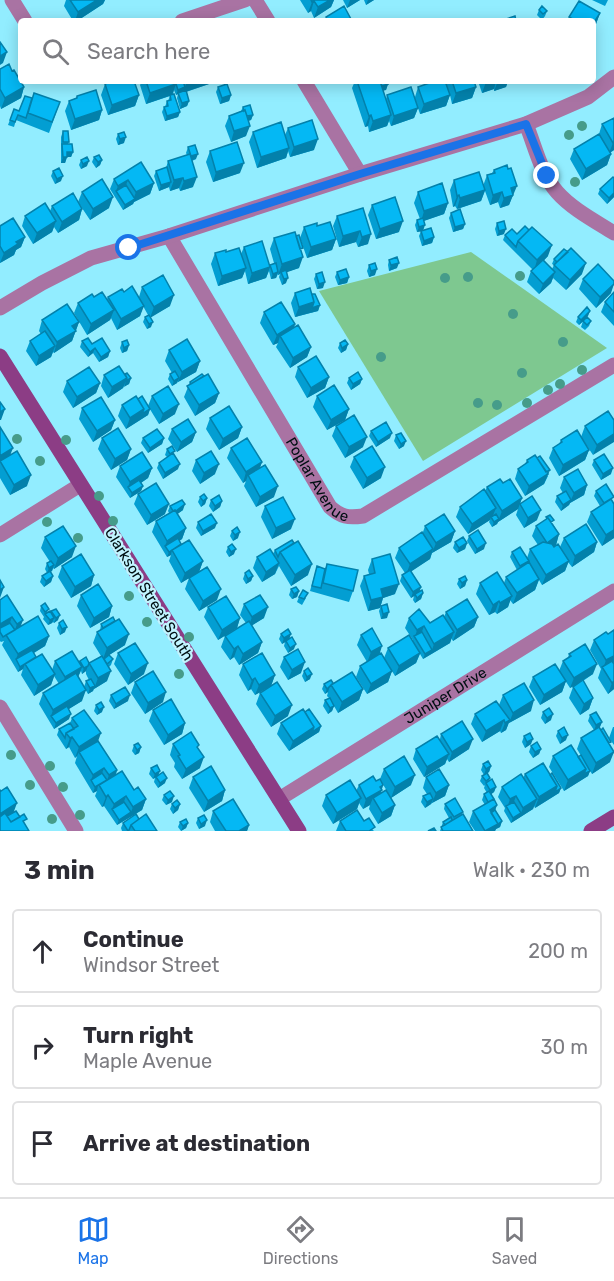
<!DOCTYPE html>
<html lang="en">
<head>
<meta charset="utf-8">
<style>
	:root { --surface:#fff; --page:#f2f2f3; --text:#2b2b33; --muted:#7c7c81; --line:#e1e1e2; --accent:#1a73e8 }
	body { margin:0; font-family:Rubik,sans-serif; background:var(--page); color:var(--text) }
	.stop { position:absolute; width:18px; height:18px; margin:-14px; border:4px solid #1a73e8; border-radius:50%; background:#fff }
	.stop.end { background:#1a73e8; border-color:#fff; box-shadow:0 2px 6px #0008 }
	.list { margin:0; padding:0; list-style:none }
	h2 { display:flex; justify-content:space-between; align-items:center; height:78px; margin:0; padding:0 24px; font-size:26px }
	h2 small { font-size:20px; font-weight:400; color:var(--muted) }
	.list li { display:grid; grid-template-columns:39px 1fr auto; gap:18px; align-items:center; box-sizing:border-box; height:84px; margin:0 12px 12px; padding:0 12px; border:2px solid var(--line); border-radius:6px }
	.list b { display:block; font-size:22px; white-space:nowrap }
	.list p { margin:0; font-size:20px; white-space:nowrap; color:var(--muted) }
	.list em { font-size:20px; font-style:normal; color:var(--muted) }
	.icon { flex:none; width:33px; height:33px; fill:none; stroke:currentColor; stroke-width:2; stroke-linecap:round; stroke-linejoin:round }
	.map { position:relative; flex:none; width:614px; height:831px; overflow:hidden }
	.search { position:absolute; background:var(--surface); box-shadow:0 3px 15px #0003; left:18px; right:18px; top:18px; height:66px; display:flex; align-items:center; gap:15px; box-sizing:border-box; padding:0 21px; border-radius:6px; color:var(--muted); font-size:22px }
	.sheet { height:366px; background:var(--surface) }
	nav { display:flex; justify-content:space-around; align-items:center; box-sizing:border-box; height:84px; border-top:2px solid var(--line); background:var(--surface); font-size:16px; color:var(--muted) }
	nav a { display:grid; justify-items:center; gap:3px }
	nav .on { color:var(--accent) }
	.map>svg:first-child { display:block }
</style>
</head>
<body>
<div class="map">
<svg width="614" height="831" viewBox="0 0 614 831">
	<rect width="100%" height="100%" fill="#92edff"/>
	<path fill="#7ec890" d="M471,252L607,348L423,461L319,291Z"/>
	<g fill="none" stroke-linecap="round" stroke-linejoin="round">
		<g stroke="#a973a3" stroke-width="15">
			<path d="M12,0L25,21"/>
			<path d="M255,0L268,21"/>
			<path d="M182,21L245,0"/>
			<path d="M304,81L360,174"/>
			<path d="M526,124C535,146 541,174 557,192C572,209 595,221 614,233"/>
			<path id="s1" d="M169,236L330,507C341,517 348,518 363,516L614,365"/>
			<path d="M0,308L42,283L91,258L169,236L360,174L526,124L588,97L614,77"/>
			<path d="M0,535L80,485"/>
			<path d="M0,707L76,831"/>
			<path id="s2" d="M279,799L614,591"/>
		</g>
		<path stroke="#8c3d85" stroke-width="15" d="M0,356L299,831
			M591,831L614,817"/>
	</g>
	<g fill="#469c8a">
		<circle cx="582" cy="126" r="5"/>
		<circle cx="569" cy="135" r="5"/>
		<circle cx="575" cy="182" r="5"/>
		<circle cx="520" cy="276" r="5"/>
		<circle cx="468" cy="277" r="5"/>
		<circle cx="445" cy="278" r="5"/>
		<circle cx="513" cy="314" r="5"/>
		<circle cx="563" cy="342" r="5"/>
		<circle cx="381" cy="357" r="5"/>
		<circle cx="582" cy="370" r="5"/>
		<circle cx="522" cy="373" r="5"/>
		<circle cx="560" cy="384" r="5"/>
		<circle cx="548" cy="390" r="5"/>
		<circle cx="478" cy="403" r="5"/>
		<circle cx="527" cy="403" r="5"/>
		<circle cx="497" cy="405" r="5"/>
		<circle cx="17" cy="439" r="5"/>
		<circle cx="66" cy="440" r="5"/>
		<circle cx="40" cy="461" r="5"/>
		<circle cx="99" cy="496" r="5"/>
		<circle cx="113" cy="521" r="5"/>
		<circle cx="47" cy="522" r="5"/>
		<circle cx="78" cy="538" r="5"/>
		<circle cx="129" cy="596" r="5"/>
		<circle cx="147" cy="622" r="5"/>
		<circle cx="189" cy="637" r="5"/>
		<circle cx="179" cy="674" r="5"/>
		<circle cx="11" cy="755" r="5"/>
		<circle cx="50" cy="766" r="5"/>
		<circle cx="30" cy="785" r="5"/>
		<circle cx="63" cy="787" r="5"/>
		<circle cx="80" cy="815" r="5"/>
		<circle cx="52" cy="819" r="5"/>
	</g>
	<path fill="#039ed2" d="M66,0H105L103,4L77,21H73L64,6Z
		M300,0H334L331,7L314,18L311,11L308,13Z
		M343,0H360L347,8Z
		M364,0H374L366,5Z
		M592,0H608L605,6Z
		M539,10L547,11L545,16L542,20L537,15Z
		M600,13L596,24L593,21H568L569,17Z
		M0,69L12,71L24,87L21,98L1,109L0,106Z
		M142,81H211L209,84L186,92L189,101L187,106L180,109L177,98L178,94L176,95L174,90L173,94L180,112L178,117L165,121L162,112L164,107H165L167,101H168L170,96L146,104L140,85Z
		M355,81H386L388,84L386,90H383L386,99L387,95L415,97L418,87L445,81H474L476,87L472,98L452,104L450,95L446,106L420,114L418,108L414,118L391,126L389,121L387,126L369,132L368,126L365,127L352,88Z
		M478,81H508L506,87L494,91V89L482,93Z
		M105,84L139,95L135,106L108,115L101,95Z
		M218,87L231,95L229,101L220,104L216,92Z
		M77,96L102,110L99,120L71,130L65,111L69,101L76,98Z
		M32,98L60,102L49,133L16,120L14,127L8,125L14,109L19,111Z
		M243,107L253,115L251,120L248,121L246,136L231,142L225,126L229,116L241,111Z
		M614,118V150L610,153L611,154L607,165L582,180L570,159L574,149L599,134L602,124Z
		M288,128L314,150L290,157L288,151L286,158L257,168L249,142L253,132L285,135Z
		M63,131L69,142L68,144L73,152L71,157H67L65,163H61V137Z
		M118,134L124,143L118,145L116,139Z
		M188,147L196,159L192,161L193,187L180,191L179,188L170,191L169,187L159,191L154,176L156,171L166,168L168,161L187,155L186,153Z
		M210,151L240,173L213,182L206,162Z
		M94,157L102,160L100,165L96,168L92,162Z
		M81,160L87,166L81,169L79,165Z
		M494,170L513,197H512L509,205L500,208L498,202L490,205L485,191L481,201L457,209L455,206L453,207L450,190L454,180L483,186L487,175L492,173Z
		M53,171L61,181L55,184L51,176Z
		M114,179L154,183L150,194L134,202L133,204L123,210L110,189Z
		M600,189L614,197L607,204L598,194Z
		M82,192L109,208L90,220L78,202Z
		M418,192L448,203L444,214L423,221V230L434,237L432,243L422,246L419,236L421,231L417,232L415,225L417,220L420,219L414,203Z
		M372,205L399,232L376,239L368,215Z
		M52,206L82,209L79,220L58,233L54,227L52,232L33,244L22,226L25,216L50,211Z
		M363,208L368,244L358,247L356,242L339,247L333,226L337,216Z
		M451,213L465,224L463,229L453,232L449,218Z
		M497,223L504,234L497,236L495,229Z
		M0,226L25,237L21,247L16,250L14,255L0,263Z
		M317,226L336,239L332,250L307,258L300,238L304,227Z
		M517,234L548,256L544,260L552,269L554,265L552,264L554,259L582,274L566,290L553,278L551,283L539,294L527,282L531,271L533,270L503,240L505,235Z
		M274,238L301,253L299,268L286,272V283L282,285L279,277L280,274L278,275V274L276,278L271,279L269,271L266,278L248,284L245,271L242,278L218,286L211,264L215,253L226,252L241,254L244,247L270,266V265L274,263L270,249Z
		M389,260L397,268L389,271L388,265Z
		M369,265L375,275L369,277L367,271Z
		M337,272L349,277L347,283L338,285L335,277Z
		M316,274L323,288L317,289L314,279Z
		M583,279L611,293L596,308L579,289Z
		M142,287L170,306L150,317L151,327L147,329L143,322L145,317L148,315L143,306L140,316L117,330L111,318L110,320L87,335L74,313L78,303L94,297L107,299L108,297L124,292L139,297Z
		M614,292V326L601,312L605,302Z
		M295,293L312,294L320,305L318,311L295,317L291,303Z
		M590,311L587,317L591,321L589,326L585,330L581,327L583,321L586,319L579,325L576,322L578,317Z
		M264,312L295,324L294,328L311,347L307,357L290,368L276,347L278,343L273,345L260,323Z
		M42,320L79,322L72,341L54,353L53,352L51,357L36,366L26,351L30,341L41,334L39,331Z
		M82,341L110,351L108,357L99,362L93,353L88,357L80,347Z
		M122,342L129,345L127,351L122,353L120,348Z
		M340,343L348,344L346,350L341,353L338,348Z
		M169,350L200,361L196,372L178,382V381L177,383L172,386L168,379L170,374L172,373L165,361Z
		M298,367L329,377L325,388L307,398L295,377Z
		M125,374L131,378L129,384L124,386L123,388L108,398L101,386L104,375Z
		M204,376L219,393L215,403L195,416L184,397L190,382Z
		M349,378L362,379L360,384L351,390L347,383Z
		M67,381L100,383L96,393L73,408L63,392Z
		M152,396L175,414L159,424L148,406Z
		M317,396L349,409L345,420L327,430L313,407Z
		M138,399L150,409L148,415L126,429L118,416L122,405Z
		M82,408L115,420L111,430L93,442L79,419Z
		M210,418L242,427L238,438L219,450L206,429Z
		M614,420L593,455L581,437L585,426Z
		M336,426L363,447L345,458L332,436Z
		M0,427L11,455L27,486L10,495L0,478Z
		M172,429L196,432L192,442L177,452L168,439Z
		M371,431L390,438L376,447L369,436Z
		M396,435L404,446L399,449L394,441Z
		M102,438L131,449L127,460L111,470L98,449Z
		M143,438H164L162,444L148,453L141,443Z
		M561,440L589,450L585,460L559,476L549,458L553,448L559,444Z
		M231,448L262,462L260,468L274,497L256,507L244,486L246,481L243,483L227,458Z
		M167,449L174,455L178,469L163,479L157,468L159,463L167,457L165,455Z
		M354,457L381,478L363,489L350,467Z
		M196,460L215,474L200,484L192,471Z
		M527,460L548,476L544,484L525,496L515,479L518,469L525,464Z
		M594,460L611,474L601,480L592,465Z
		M120,466L152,468L148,478L141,483L143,486L141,491L130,498L116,477Z
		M564,477L587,485L584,495L570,503L569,505L561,511L555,502L557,496L563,493L560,488Z
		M503,483L522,498L520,504L537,520L524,528L516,515L518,509L498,522L497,524L492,527L489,522L490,520L468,534L456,517L460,507L485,491L487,487Z
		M596,491L613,502L614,538L602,546L587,522L591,512L600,506L594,496Z
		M138,494L165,514L147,525L134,504Z
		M200,497L207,498L205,504L201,507L198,502Z
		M211,500L222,501L220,507L213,512L209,506Z
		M170,506L183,510L177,514L186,528L182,539L179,541L181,544L203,561L199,572L181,583L169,561L171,555L167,557L152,532L156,521L169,513L168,511Z
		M265,506L291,529L272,539L261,517Z
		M546,517L553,524L559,534L556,545L560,547L564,538L597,542L594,552L572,567L568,562L565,571L542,585L539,580L535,590L513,604L510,600L508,607L497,614L495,612L489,615L476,594L480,583H504L506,577L517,570L510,557L512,552L527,558L530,549L538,545L532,536L536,526L546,519Z
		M198,522L215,528L201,536L196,528Z
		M425,526L455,531L451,542L432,553L430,559L411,571L421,587L419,592L423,593L421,599L415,603L413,600L414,596L411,598L400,581L402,575L405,573L395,558L399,548L423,532Z
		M232,531L238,538L233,541L230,536Z
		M469,536L484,549L475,554L467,541Z
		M45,537L72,557L54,569L53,568L52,571L50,572L53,576L51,582L44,587L40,582L42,576L47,573L45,569L47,563L50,562L41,548Z
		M292,540L308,575L291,586L279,566L275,574L262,582L253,568L257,557L273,554L275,550Z
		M455,542L467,543L465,549L457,553L453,548Z
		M228,547L234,554L229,557L226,552Z
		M372,559L395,594L383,598L380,608L368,611L360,586L364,576L369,574L368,570Z
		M327,564L353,591L349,602L310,591L317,566L325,569Z
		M62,566L94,575L91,586L71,598L58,577Z
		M245,573L253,576L251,581L246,584L243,579Z
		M189,578L217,600L199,611L185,589Z
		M459,579L467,580L465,586L460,589L457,584Z
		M291,589L299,591L297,597L292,599L289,595Z
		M81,595L112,606L109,617L90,628L77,606Z
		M299,597L306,598L302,605L297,602Z
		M0,600L21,626L49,636L45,646L34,653L36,657L47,660V662L52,670L55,661L80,662V661L89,663L101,656L93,643L97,632L100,631L101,624L125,645L109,655L113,659L111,665L109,667L107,681L94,689V688L93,691L88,694L84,687L86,681L89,680L86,674V671L82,674L81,671L78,677L82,701L68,709L69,719L54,729L39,704L43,693L59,684L54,676L51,685L34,696L21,675L23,669L18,672L2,645L4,641L1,642L0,641Z
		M244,604L264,618L252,625L262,642L258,653L239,665L234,657L230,660L221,647L225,636L246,623L240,615Z
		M41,606L48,612H51V611L58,620L54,623L53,622L52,623L48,625L43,619L44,617L40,611Z
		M381,606L387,618L381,619L379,611Z
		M208,607L240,618L237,628L218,640L204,617Z
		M446,612L478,617L474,627L453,641L451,638L450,643L423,659L420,654L416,663L395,676L384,658L388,648L413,640L405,628L409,618L430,623L444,617Z
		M59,623L65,632L60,635L57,628Z
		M606,632L614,689L608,694L598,678L601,669L590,650L594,640Z
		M281,634L289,639L294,649L288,653L284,646L285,642L282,644L279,639Z
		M361,635L379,654L392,671L388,682L367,694L356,677L360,666L367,662L357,645Z
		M118,653L144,674L128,685L114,664Z
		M569,654L593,674L583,681L593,698L589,709L580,715L569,698L573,687L576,685L570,688L559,671L563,661L568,658Z
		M284,657L301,673L288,680L280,667Z
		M243,664L275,675L271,686L255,695L251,689L248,691L239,675Z
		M304,671L310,679L305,682L302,676Z
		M533,677L566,681L562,692L540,705L529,687Z
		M135,682L163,702L145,714L131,693Z
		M333,683L363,689L359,700L338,713L334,706L332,711L328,714L323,706L325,700L329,698L327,696L328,692L325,694L322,689L324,684Z
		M260,693L288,716L271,727L256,704Z
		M111,695L128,701L114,709L109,701Z
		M503,695L531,711L509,723V722L506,730L501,733L500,731L482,742L471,724L475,714L499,705Z
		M96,705L102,712L97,715L94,711Z
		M153,710L185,723L182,734L164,745L149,721Z
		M305,712L321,726L319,732L289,751L277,734L281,723Z
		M543,712L551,720L545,724L541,718Z
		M590,715L602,722L599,728L610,745V762L592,774L577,749L581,738L594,730L588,721Z
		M72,718L98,741L117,770L116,774L134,790L146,799L142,810L117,825L104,806L102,807L95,796L97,791L93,793L75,763L77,756L75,758L69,747L66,749L57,735L59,729L70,723Z
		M613,727H614V745L609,738Z
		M558,731L566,740L560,744L556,736Z
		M441,734L469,749L449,762L447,759L445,764L424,777L413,759L416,749L440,739Z
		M524,736L531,744L525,748L522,742Z
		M173,744L198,748L200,768L182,779L174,767L175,763L170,755Z
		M134,745L141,747L139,753L135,755L132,751Z
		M531,746L541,749L539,754L533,758L529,752Z
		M553,756L578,757L590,771L588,776L564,791L549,767Z
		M483,764L491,766L489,772L487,773L490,778L489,781L496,787L494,792L491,794L497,805L495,810L502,821L500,827L496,829L495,831H475L469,822L473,811L485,805L482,800L484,794L487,793L484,788L485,785L484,786L480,781L482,776L484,775L481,770Z
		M151,768L159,775L165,783L158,788L154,782L155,778L153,779L149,774Z
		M384,769L411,785L391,798L381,781L383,785L381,793L395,805L391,816L378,824L369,809L370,805L363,809L359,803L357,809L333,824L322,806L326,795L356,791L359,785L376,781L380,779Z
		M525,774L550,775L561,788L559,793L535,808L534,806L533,809L511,823L504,811L505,808L498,797L502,787L523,778Z
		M193,777L225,790L222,801L204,812L189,788Z
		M426,777L449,785L445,796L432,803L431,804L425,808L421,802L423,796L427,794L423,788Z
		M164,795L172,802L166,805L162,800Z
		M172,804H180L178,810L173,814L170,809Z
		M445,804L463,812L462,814L473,831H440L443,822L449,818L444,809Z
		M213,811L249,825L247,831H215L210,822Z
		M198,818L205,826L199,829L196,823Z
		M139,819L157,831H122L121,828L123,823Z
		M340,821H364L374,831H336Z
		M180,822L188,823L186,828L181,831L178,827Z"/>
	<path fill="#0381ab" d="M97,0H105L103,4L77,21H75L78,12Z
		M330,0H334L331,7L314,18L318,7Z
		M350,0H360L347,8Z
		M368,0H374L366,5Z
		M314,1L311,11L308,13L312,2Z
		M600,13L596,24L593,28V24Z
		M7,52L3,63L0,65V56Z
		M190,81H211L209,84L179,94L178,93V94L176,95L178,90L185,87L187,82Z
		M489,81H496L494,89L482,93L486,82Z
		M498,81H508L506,87L494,91Z
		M176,84L172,95L146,104L150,93Z
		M388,84L386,90L379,92L381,86Z
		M24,87L21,98L1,109L5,98Z
		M476,87L472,98L452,104L456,93Z
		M139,95L135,106L108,115L112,105Z
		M231,95L229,101L220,104L222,98Z
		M450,95L446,106L420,114L424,104Z
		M189,101L187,106L180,109L182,103Z
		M418,108L414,118L391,126L394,116Z
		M102,110L99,120L71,130L75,119Z
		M180,112L178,117L165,121L167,116Z
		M253,115L251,120L244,122L246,117Z
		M371,115L368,126L365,127L369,116Z
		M391,115L387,126L369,132L373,121Z
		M250,126L246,136L231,142L234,131Z
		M126,137L124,143L118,145L120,139Z
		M318,139L314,150L290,157L294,147Z
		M614,142V150L609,153L613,143Z
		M289,148L286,158L257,168L261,157Z
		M67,152H73L71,157H65Z
		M198,154L196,159L189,161L191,156Z
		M611,154L607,165L582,180L586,169Z
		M63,157H67L65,163H61Z
		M102,160L100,165L96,168L98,162Z
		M89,161L87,166L81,169L83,164Z
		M244,163L240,173L213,182L216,172Z
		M63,176L61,181L55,184L57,179Z
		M197,177L193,187L180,191L184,181Z
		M183,178L179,188L170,191L174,180Z
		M128,180L124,190L116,191L118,186Z
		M171,182L169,187L159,191L161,185Z
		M154,183L150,194L134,202L133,204L123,210L125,205L133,200L136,192Z
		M517,186L509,205L500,208L504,198L511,188Z
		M485,190L481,201L457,209L460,198Z
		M502,192L498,202L490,205L493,195Z
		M614,193V197L607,204L609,198Z
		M459,195L455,206L453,207L457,196Z
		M113,197L109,208L90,220L93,209Z
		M448,203L444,214L421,222L424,211Z
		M82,209L79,220L58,233L62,222Z
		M56,221L52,232L33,244L37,233Z
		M403,221L399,232L376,239L380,229Z
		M465,224L463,229L453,232L455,227Z
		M425,225L423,231L417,232L419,227Z
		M506,229L504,234L497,236L499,231Z
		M360,231L356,242L339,247L343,236Z
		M371,234L368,244L358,247L362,237Z
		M25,237L21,247L16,250L14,255L0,263L4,253L16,242Z
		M434,237L432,243L422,246L424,241Z
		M336,239L332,250L307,258L311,247Z
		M552,245L548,256L534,271L537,260Z
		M303,257L299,268L282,274L281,272L280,274L278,275L282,264Z
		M399,263L397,268L389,271L391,265Z
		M586,263L582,274L566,290L570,280Z
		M270,267L266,278L248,284L252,273Z
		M246,268L242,278L218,286L222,276Z
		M377,269L375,275L369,277L371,271Z
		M278,272L276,278L271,279L273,274Z
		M555,272L551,283L539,294L543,284Z
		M349,277L347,283L338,285L340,280Z
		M288,278L286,283L282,285L284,279Z
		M325,282L323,288L317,289L319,284Z
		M614,284L611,293L596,308L600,297Z
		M174,295L170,306L150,318L154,307Z
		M314,302L310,313L295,317L299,307Z
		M320,305L318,311L310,313L312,308Z
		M144,306L140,316L117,330L121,319Z
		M114,310L110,320L87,335L91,324Z
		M590,311L588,316L579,325L581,320Z
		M79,322L72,341L54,353L57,342L72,326Z
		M153,322L151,327L147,329L149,324Z
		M295,324L291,335L280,336L278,343L273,345L277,335Z
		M348,344L346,350L341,353L342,348Z
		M129,345L127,351L122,353L124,348Z
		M55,346L51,357L36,366L39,356Z
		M311,347L307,357L290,368L293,358Z
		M95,348L93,353L88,357L90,352Z
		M110,351L108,357L99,362L101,357Z
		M200,361L196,372L178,382L182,372Z
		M329,377L325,388L307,398L311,388Z
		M127,378L123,388L108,398L112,387Z
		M131,378L129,384L124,387L126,381Z
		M179,378L177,383L172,386L174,381Z
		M362,379L360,384L351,390L353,384Z
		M100,383L96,393L73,408L77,397Z
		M219,393L215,403L195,416L199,405Z
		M179,404L175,414L159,424L163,414Z
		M5,409L1,420H0V412Z
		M144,409H150L148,415L126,429L130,418Z
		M349,409L345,420L327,430L331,420Z
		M115,420L111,430L93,442L97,431Z
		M242,427L238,438L219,450L223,439Z
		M196,432L192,442L177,452L181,442Z
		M392,433L390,438L376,447L378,442Z
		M614,434V442L593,455L597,445Z
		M367,437L363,447L345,458L349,447Z
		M164,438L162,444L148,453L150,448Z
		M406,441L404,446L399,449L401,444Z
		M13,448L9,458L0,461V456Z
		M131,449L127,460L111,470L115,459Z
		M589,450L585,460L559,476L563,465Z
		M262,462L258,472L248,475L246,481L243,483L246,472Z
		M180,464L178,469L163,479L165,473Z
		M219,464L215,474L200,484L204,473Z
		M385,467L381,478L363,489L367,478Z
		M152,468L148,478L130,490L128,487L130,482Z
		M613,468L611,474L601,480L603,474Z
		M550,470L544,484L525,496L529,486Z
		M31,475L27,486L10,495L14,485Z
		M587,485L584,495L570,503L569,505L561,511L563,505L571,500L574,493Z
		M143,486L141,491L130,498L132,493Z
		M278,486L274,497L256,507L260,497Z
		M207,498L205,504L201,507L203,501Z
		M522,498L518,509L498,522L497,524L492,527L494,522L499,519L502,511Z
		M222,501L220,507L213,512L215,506Z
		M169,504L165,514L147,525L151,515Z
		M185,504L183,510L172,518L174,513Z
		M496,508L492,518L491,517L490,520L468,534L472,524Z
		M541,510L537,520L524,528L528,518Z
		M295,519L291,529L272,539L276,528Z
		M217,523L215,528L201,536L203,531Z
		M614,527V538L602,546L606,535Z
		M186,528L182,539L167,549L165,546L167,541Z
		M455,531L451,542L432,553L436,543Z
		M240,532L238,538L233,541L235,535Z
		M559,534L556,545L543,553L547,543Z
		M597,542L594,552L572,567L575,556Z
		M467,543L465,549L457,553L459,548Z
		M486,543L484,549L475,554L477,549Z
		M76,546L72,557L54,569L58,558Z
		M236,549L234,554L229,557L231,552Z
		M433,549L430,559L406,575L410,564Z
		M172,550L171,555L167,557L169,552Z
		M203,561L199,572L181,583L185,573Z
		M569,561L565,571L542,585L546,575Z
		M279,563L275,574L262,582L266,572Z
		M312,564L308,575L291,586L295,575Z
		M54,565L52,571L47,573L49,568Z
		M94,575L91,586L71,598L75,587Z
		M53,576L51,582L44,587L46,581Z
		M253,576L251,581L246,584L248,579Z
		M539,579L535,590L513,604L517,593Z
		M467,580L465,586L460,589L462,583Z
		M399,584L395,594L383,598L380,608L368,611L371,600L381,589Z
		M4,587L0,598V590Z
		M421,587L419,593L411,598L413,592Z
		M221,589L217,600L199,611L203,601Z
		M299,591L297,597L292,599L294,594Z
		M423,593L421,599L415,603L417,598Z
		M512,596L508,607L497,614L500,603Z
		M499,601L495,612L489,615L493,605Z
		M112,606L109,617L90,628L94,618Z
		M268,607L264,618L248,628L252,617Z
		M389,612L387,618L381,619L383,614Z
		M60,615L58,620L54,623L56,618Z
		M12,617L8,628L0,632V624Z
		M478,617L474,627L453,641L457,630Z
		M54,618L52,623L48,625L50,620Z
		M240,618L237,628L218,640L222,630Z
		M23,620L19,631L15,630L17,624Z
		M424,626L420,637H415L417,630Z
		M67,627L65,632L60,635L62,629Z
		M454,632L450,643L423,659L425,654L432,650L434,644Z
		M129,634L125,645L103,659L107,648Z
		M291,634L289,640L282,644L284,638Z
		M49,636L45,646L18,662L16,659L18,654Z
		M262,642L258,653L239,665L243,654Z
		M296,644L294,649L288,653L290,648Z
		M238,646L234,657L230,660L234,649Z
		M382,646L379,656L367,663L371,652Z
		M420,653L416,663L395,676L399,666Z
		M614,656V664L603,669L606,660Z
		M305,662L301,673L288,680L292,670Z
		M148,663L144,674L128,685L131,674Z
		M25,664L23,669L18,672L20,667Z
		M597,664L593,674L570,688L574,678Z
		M88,666L86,671L82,674L84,668Z
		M82,667L78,677L61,688L65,677Z
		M111,671L107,681L94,689L98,678Z
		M392,671L388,682L367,694L371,684Z
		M55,674L51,685L34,696L38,685Z
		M312,674L310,679L305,682L307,677Z
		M275,675L271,686L255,695L259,685Z
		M255,678L251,689L248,691L252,680Z
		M566,681L562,692L540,705L544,695Z
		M614,681V689L608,694L612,683Z
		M95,686L93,691L88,694L90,688Z
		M330,686L328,692L325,694L327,689Z
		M363,689L359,700L338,713L342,702Z
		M86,690L82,701L53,719L51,716L53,710Z
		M166,692L163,702L145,714L148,703Z
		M130,695L128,701L114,709L116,704Z
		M593,698L589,709L580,715L584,704Z
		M534,700L531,711L509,723L513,713Z
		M292,705L288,716L271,727L275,716Z
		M334,706L332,711L328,714L330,708Z
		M104,707L102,712L97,715L99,710Z
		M71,714L69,719L54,729L56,723Z
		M553,714L551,720L545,724L547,718Z
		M504,720L500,731L482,742L486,731Z
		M510,720L506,730L501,733L505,723Z
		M602,722L600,727L594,731L596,725Z
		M185,723L182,734L164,745L168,735Z
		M321,726L319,732L289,751L293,741L314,727Z
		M76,732L74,737L72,738L69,747L66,749L70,738Z
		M101,733L97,744L79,752L77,756L75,758L79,747Z
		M568,735L566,740L560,744L562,738Z
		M473,739L469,749L449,762L452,752Z
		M533,739L531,744L525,748L527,742Z
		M141,747L139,753L135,755L137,750Z
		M541,749L539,754L533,758L535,752Z
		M614,752L610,762L592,774L596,763Z
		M449,754L445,764L424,777L427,767Z
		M204,757L200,768L182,779L186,769Z
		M491,766L489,772L484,775L486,769Z
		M104,768L100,778L91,780L93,775Z
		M586,769L590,771L588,776L564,791L568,780Z
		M117,770L114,780L105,786L109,775Z
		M160,771L158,776L153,779L155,774Z
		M415,775L411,785L391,798L395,787Z
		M167,778L165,783L158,788L160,783Z
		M98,785L97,791L93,793L95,787Z
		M383,785L378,801L373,798L370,805L363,809L366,799Z
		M449,785L445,796L432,803L436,793Z
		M557,786L561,788L559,793L535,808L539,797Z
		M496,787L494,792L489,796L490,790Z
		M225,790L222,801L204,812L208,801Z
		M108,795L104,806L102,807L106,797Z
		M126,796L122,807L112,809L114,804Z
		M174,796L172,802L166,805L168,800Z
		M516,796L512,807L507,808L510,799Z
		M361,798L357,809L333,824L337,813Z
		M146,799L142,810L117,825L119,820L131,812L133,807Z
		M433,799L431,804L425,808L427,802Z
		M537,799L533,809L519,818L523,808Z
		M17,803L13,814L0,822V814Z
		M180,804L178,810L173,814L175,808Z
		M395,805L391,816L378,824L382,813Z
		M497,805L493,816L490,810Z
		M521,813L519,818L511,823L513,818Z
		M207,820L205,826L199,829L201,824Z
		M502,821L500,827L496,829L495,831H486Z
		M188,823L186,828L181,831L183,826Z
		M249,825L247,831H239Z"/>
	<path fill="#04b8f4" stroke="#0381ab" stroke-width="1.5" d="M70,0H97L78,12Z
		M311,0H330L318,7L314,1L312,2Z
		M579,1L600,13L593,24V21H576L569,17Z
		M344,6L352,21H328L326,17Z
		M542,6L547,11L543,14L539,10Z
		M515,16L516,21H500Z
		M0,42L7,52L0,56Z
		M9,64L12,71L14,70L24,87L5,98L0,89V69Z
		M113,81H134L139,95L112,105L105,84Z
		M146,81H175L176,84L150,93Z
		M175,81H183L185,87L178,90Z
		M357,81H380L391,115L373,121L371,115L369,116Z
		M380,81H386L388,84L382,86Z
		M435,81H445L450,95L424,104L418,87Z
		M452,81H474L476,87L456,93Z
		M227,84L231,95L222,98L218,87Z
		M411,87L418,108L394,116L387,95Z
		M96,90L102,110L75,119L69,101L77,98V96Z
		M186,90L189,101L182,103L178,93Z
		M34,93L60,102L52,122L28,113Z
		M174,94L180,112L167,116L164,107L168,106L167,101L171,100L170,95Z
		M25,96L32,98L26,118L18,115L15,122L10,120L14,109L19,111Z
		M250,105L253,115L247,116L245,110L244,111L243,107Z
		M245,110L250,126L234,131L229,116Z
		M614,118V142L613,143L602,124Z
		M312,120L318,139L294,147L288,128Z
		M281,122L289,148L261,157L253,132Z
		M63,131H68L69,142H63Z
		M124,132L126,137L120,139L118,134Z
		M599,134L611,154L586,169L574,149Z
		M237,142L244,163L216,172L210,151Z
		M62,144H72L73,152H67V157H63Z
		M195,145L198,154L191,156L188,147Z
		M190,154L197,177L184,181L183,178L174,180L168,161Z
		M99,155L102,160L98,162L94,157Z
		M87,157L89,161L83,164L81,160Z
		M141,162L154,183L136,192L128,180L118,186L114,179Z
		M507,165L508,169L511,168L517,186L511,188L513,195L504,198L502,192L493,195L487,175L495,173L494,170Z
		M167,167L171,182L161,185L156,171Z
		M59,168L63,176L57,179L53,171Z
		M479,172L485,190L460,198L459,195L457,196L454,180Z
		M613,177L614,178V193L609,198L600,189Z
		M102,179L113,197L93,209L82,192Z
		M442,183L448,203L424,211L418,192Z
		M126,185L135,199L125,205L116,191Z
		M73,193L82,209L62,222L52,206Z
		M395,197L403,221L380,229L372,205Z
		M45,203L56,221L37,233L25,216Z
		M363,208L371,234L362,237L360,231L343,236L337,216Z
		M460,209L465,224L455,227L451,213Z
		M13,218L25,237L16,242L18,244L4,253L0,246V226Z
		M423,218L425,225L419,227L417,220Z
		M504,221L506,229L499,231L497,223Z
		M330,222L336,239L311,247L304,227L317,223V226Z
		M525,226L529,230L518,241L516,247L505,235L512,229L517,234Z
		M532,227L552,245L537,260L518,241Z
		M431,228L434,237L424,241L421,231Z
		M295,232L303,257L282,264L274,238Z
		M299,235L303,248L300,249L296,236Z
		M262,241L270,267L252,273L244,247Z
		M239,248L246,268L222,276L215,253L226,250V252Z
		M571,248L586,263L570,280L554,265Z
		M564,249L568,252L557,262L554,259Z
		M397,257L399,263L391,265L389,260Z
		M543,260L555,272L543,284L531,271Z
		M276,263L278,272L273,274L270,265Z
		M375,263L377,269L371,271L369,265Z
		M598,264L614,281V284L600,297L583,279Z
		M346,269L349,277L340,280L337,272Z
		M286,270L288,278L284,279L281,272Z
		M322,272L325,282L319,284L316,274Z
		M163,275L174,295L154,307L142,287Z
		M132,286L144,306L121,319L108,297L122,289L124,292Z
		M310,288L314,302L299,307L295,293Z
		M102,292L114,310L91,324L78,303L92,294L94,297Z
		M614,292V312L605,302Z
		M312,294H315L320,305L312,308L314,302Z
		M281,302L295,324L277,335L264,312Z
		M67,304L79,322L72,326L76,331L57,342L42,320Z
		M587,307L590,311L581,320L578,317Z
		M149,315L153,322L149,324L145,317Z
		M587,317L591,321L587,325L583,321Z
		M298,325L311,347L293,358L280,336Z
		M45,331L55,346L39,356L30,341Z
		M88,338L92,344L102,338L110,351L101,357L95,348L90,352L82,341Z
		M187,339L200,361L182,372L169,350Z
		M127,340L129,345L124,348L122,342Z
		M345,340L348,344L342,348L340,343Z
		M316,356L329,377L311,388L298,367Z
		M119,366L127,378L112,387L104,375Z
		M89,367L100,383L77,397L67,381Z
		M175,371L179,378L174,381L170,374Z
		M358,372L362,379L353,384L349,378Z
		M127,373L131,378L126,381L127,378L125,374Z
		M202,374L204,376L191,384L190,382Z
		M208,374L219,393L199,405L187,386Z
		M334,385L349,409L331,420L317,396Z
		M168,386L179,404L163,414L152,396Z
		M136,396L144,409L130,418L122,405Z
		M142,396L150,409L142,414L144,409L138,399Z
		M101,397L115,420L97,431L82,408Z
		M0,402L5,409L0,412Z
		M229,406L242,427L223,439L210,418Z
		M608,411L614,420V434L597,445L585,426Z
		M354,415L367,437L349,447L336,426Z
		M188,419L196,432L181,442L172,429Z
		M386,422L392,433L378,442L371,431Z
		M0,427L13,448L0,456Z
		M118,428L131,449L115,459L102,438Z
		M157,429L164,438L150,448L143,438Z
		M577,430L589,450L563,465L553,448L562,442L561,440Z
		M401,433L406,441L401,444L396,435Z
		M247,438L262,462L246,472L231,448Z
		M172,446L175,451L170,454L167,449Z
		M372,446L385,467L367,478L354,457Z
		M17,451L31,475L14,485L0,461Z
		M211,451L219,464L204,473L196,460Z
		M142,452L152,468L130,482L120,466Z
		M173,453L180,464L165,473L159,463Z
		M604,454L613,468L603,474L594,460Z
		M535,455L548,474L529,486L518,469L528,462L527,460Z
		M540,456L550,470L546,472L537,458Z
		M265,465L278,486L260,497L248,475Z
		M578,469L587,485L574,493L564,477Z
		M500,479L503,483L510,479L522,498L502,511L487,487Z
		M139,480L143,486L132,493L128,487Z
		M156,483L169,504L151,515L138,494Z
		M606,484L614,497L604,503L596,491Z
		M484,489L496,508L472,524L460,507Z
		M566,491L571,500L563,505L557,496Z
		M204,494L207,498L203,501L200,497Z
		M219,495L222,501L215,506L211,500Z
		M532,496L541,510L528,518L520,504Z
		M283,497L295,519L276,528L265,506Z
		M611,499L614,504V530L606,535L591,512Z
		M182,500L185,504L176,511L175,510L173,511L170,506Z
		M175,510L186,528L167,541L156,521Z
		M211,514L217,523L203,531L198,522Z
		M444,514L455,531L436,543L425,526Z
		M496,514L499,519L494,522L491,517Z
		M550,515L554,520L551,522L548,518H547L546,517Z
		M548,518L559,534L547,543L536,526Z
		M586,524L597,542L575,556L564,538Z
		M63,526L76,546L58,558L45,537Z
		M237,527L240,532L235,535L232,531Z
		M478,530L486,543L477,549L469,536Z
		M422,532L433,549L410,564L399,548Z
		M463,537L467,543L459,548L455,542Z
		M178,538L181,544L169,552L165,546Z
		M189,540L203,561L185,573L172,550Z
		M292,540L294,543L280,552L278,557L275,550Z
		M298,541L312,564L295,575L280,552Z
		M543,542L552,544L554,547L558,544L569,561L546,575L530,549Z
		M232,544L236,549L231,552L228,547Z
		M520,547L529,561L520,566L512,552Z
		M270,549L279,563L266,572L257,557Z
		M81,554L94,575L75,587L62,566Z
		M390,554L399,584L381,589L383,597L371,600L364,576L375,573L372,559Z
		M51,561L54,565L49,568L47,563Z
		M529,562L539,579L517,593L506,577Z
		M327,564L358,570L353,591L323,583Z
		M317,566L325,569L321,588L312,586Z
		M207,567L221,589L203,601L189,578Z
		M249,570L253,576L248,579L245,573Z
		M410,570L421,587L413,592L402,575Z
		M50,571L53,576L46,581L42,576Z
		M497,572L512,596L500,603L499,601L493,605L480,583Z
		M465,576L467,580L462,583L459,579Z
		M0,580L4,587L0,590Z
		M98,584L112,606L94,618L81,595Z
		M296,587L299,591L294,594L291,589Z
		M303,590L308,593L304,599L299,597Z
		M422,590L423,593L417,598L415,594Z
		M7,595L23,620L17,624L12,617L0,624V600Z
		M260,595L268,607L252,617L244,604Z
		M226,596L240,618L222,630L208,607Z
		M467,599L478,617L457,630L446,612Z
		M45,603L49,609L45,612L41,606Z
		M387,604L389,612L383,614L381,606Z
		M56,609L60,615L56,618L51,611Z
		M419,609L430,623L443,615L454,632L434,644L424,626L417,630L409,618Z
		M50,611L54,618L50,620L45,614Z
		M38,616L49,636L18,654L6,635Z
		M113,617L115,621L103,628L101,624Z
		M119,619L129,634L107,648L97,632Z
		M63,620L67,627L62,629L59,623Z
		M249,621L262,642L243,654L238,646L234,649L225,636Z
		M10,623L15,630L3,637L0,632V628Z
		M372,628L382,646L371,652L361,635Z
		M288,629L291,634L284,638L281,634Z
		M614,630V656L606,660L594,640L606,632L608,634Z
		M422,632L432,650L425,654L414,636Z
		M409,635L420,653L399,666L388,648Z
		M292,637L296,644L290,648L286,641Z
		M135,643L148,663L131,674L118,653Z
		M585,644L597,664L574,678L563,661L571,656L569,654Z
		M298,649L305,662L292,670L284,657Z
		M32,650L36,657L20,667L16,659Z
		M72,651L82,667L65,677L55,661Z
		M262,653L275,675L259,685L255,678L252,680L243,664Z
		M381,653L392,671L371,684L360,666Z
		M42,654L55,674L38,685L25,664Z
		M109,655L113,659L107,664L104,659Z
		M102,656L111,671L98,678L89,663Z
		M86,657L89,663L88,666L84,668L80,661Z
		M612,661L614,664V681L612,683L602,667Z
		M555,664L566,681L544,695L533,677Z
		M308,668L312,674L307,677L304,671Z
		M153,671L166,692L148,703L135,682Z
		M352,672L363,689L342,702L331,685Z
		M76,673L86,690L53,710L43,693Z
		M91,679L95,686L90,688L86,681Z
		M331,680L333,683L327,689L324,684Z
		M583,680L593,698L584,704L573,687Z
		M277,682L292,705L275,716L260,693Z
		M524,683L534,700L513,713L503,695Z
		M125,687L130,695L116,704L111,695Z
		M330,698L334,706L330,708L325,700Z
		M171,699L185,723L168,735L153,710Z
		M496,701L510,720L505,723L504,720L486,731L475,714Z
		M101,702L104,707L99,710L96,705Z
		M67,706L71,714L56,723L51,716Z
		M549,708L553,714L547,718L543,712Z
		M303,709L314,727L293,741L281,723Z
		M309,709L321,726L312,732L314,727L305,712Z
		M84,710L101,733L79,747L72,737L70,738L66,733L78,726L72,718Z
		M596,712L602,722L596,725L590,715Z
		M462,721L473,739L452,752L441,734Z
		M70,723L74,729L66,733L65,738L59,729Z
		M564,727L568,735L562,738L558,731Z
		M599,727L614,752L596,763L581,738Z
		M603,728L611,742L609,743L601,730Z
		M191,732L199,745L197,747L204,757L186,769L178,756L180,755L173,744Z
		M530,733L533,739L527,742L524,736Z
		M437,736L449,754L427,767L416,749Z
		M98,741L117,770L109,775L104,768L93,775L79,752Z
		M537,742L541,749L535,752L531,746Z
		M138,743L141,747L137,750L134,745Z
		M571,745L586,769L568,780L553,756Z
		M581,755L590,771L584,774L586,769L578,757Z
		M404,756L415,775L395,787L384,769Z
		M488,761L491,766L486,769L483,764Z
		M543,763L557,786L539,797L525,774Z
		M157,765L160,771L155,774L151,768Z
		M211,766L225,790L208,801L193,777Z
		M439,769L449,785L436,793L426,777Z
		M122,771L134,790L138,787L146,799L133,807L126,796L114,804L108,795L106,797L99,785Z
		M163,772L167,778L160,783L156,777Z
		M102,773L107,780L95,787L91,780Z
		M487,773L490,778L486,781L482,776Z
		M552,773L561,788L555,792L557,786L550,775Z
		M521,774L537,799L523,808L516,796L510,799L502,787Z
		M373,776L376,781L380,779L383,785L380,787L382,790L366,799L359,785Z
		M492,779L496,787L490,790L486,783Z
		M350,780L361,798L337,813L326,795Z
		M7,787L17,803L0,814V790L1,791Z
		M386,790L395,805L382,813L373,798Z
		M170,791L174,796L168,800L164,795Z
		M489,791L494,799L488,802L484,794Z
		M430,793L433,799L427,802L423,796Z
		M455,798L463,812L454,817L445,804Z
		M233,799L249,825L239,831H226L213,811Z
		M494,799L497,805L490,810L498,824L485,831L473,811Z
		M177,800L180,804L175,808L172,804Z
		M124,802L131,812L119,820L112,809Z
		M514,802L521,813L513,818L506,806Z
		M357,810L364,821L369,818L375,827L369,831H346L340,821Z
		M495,810L502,821L498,824L491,813Z
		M16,811L20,817L11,822L7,816Z
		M5,813L11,822L24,814L27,819L23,821L29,831H0V817Z
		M136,814L139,819L131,825L129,830L128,831L123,823Z
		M146,814L157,831H135L131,825Z
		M463,814L473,831H443L441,827Z
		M204,815L207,820L201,824L198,818Z
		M451,817L452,820L445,825L443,822Z
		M186,819L188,823L183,826L180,822Z
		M434,828L436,831H428Z"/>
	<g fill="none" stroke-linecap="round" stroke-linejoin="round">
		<path stroke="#1a73e8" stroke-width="8" d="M129,248L360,174L526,124L547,176"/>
	</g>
	<g text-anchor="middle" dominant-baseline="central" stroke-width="4.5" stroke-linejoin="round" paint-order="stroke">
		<g font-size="15" fill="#000f12" stroke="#c1f4ff">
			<text stroke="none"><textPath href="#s1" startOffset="286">Poplar Avenue</textPath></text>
			<text transform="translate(149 594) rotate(58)">Clarkson Street South</text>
			<text stroke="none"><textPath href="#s2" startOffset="196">Juniper Drive</textPath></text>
		</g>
	</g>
</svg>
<div class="stop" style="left:129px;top:248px"></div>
<div class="stop end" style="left:547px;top:176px"></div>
<div class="search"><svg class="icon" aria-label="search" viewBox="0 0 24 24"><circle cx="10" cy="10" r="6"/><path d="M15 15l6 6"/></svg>Search here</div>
</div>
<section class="sheet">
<h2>3 min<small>Walk · 230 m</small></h2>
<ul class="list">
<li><svg class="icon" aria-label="ahead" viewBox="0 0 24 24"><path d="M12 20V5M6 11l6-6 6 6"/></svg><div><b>Continue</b><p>Windsor Street</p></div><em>200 m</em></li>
<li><svg class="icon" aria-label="right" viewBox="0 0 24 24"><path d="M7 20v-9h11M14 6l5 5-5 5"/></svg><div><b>Turn right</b><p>Maple Avenue</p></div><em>30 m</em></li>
<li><svg class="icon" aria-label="arrive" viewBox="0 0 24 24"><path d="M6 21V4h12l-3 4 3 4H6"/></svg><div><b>Arrive at destination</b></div></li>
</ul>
</section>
<nav>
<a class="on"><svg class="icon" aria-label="map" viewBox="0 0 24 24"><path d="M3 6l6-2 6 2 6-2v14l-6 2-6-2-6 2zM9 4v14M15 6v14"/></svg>Map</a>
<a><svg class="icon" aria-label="directions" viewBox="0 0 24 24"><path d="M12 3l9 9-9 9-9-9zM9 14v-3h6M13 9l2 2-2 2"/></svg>Directions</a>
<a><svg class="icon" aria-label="saved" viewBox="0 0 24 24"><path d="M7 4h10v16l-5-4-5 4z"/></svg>Saved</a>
</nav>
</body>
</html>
